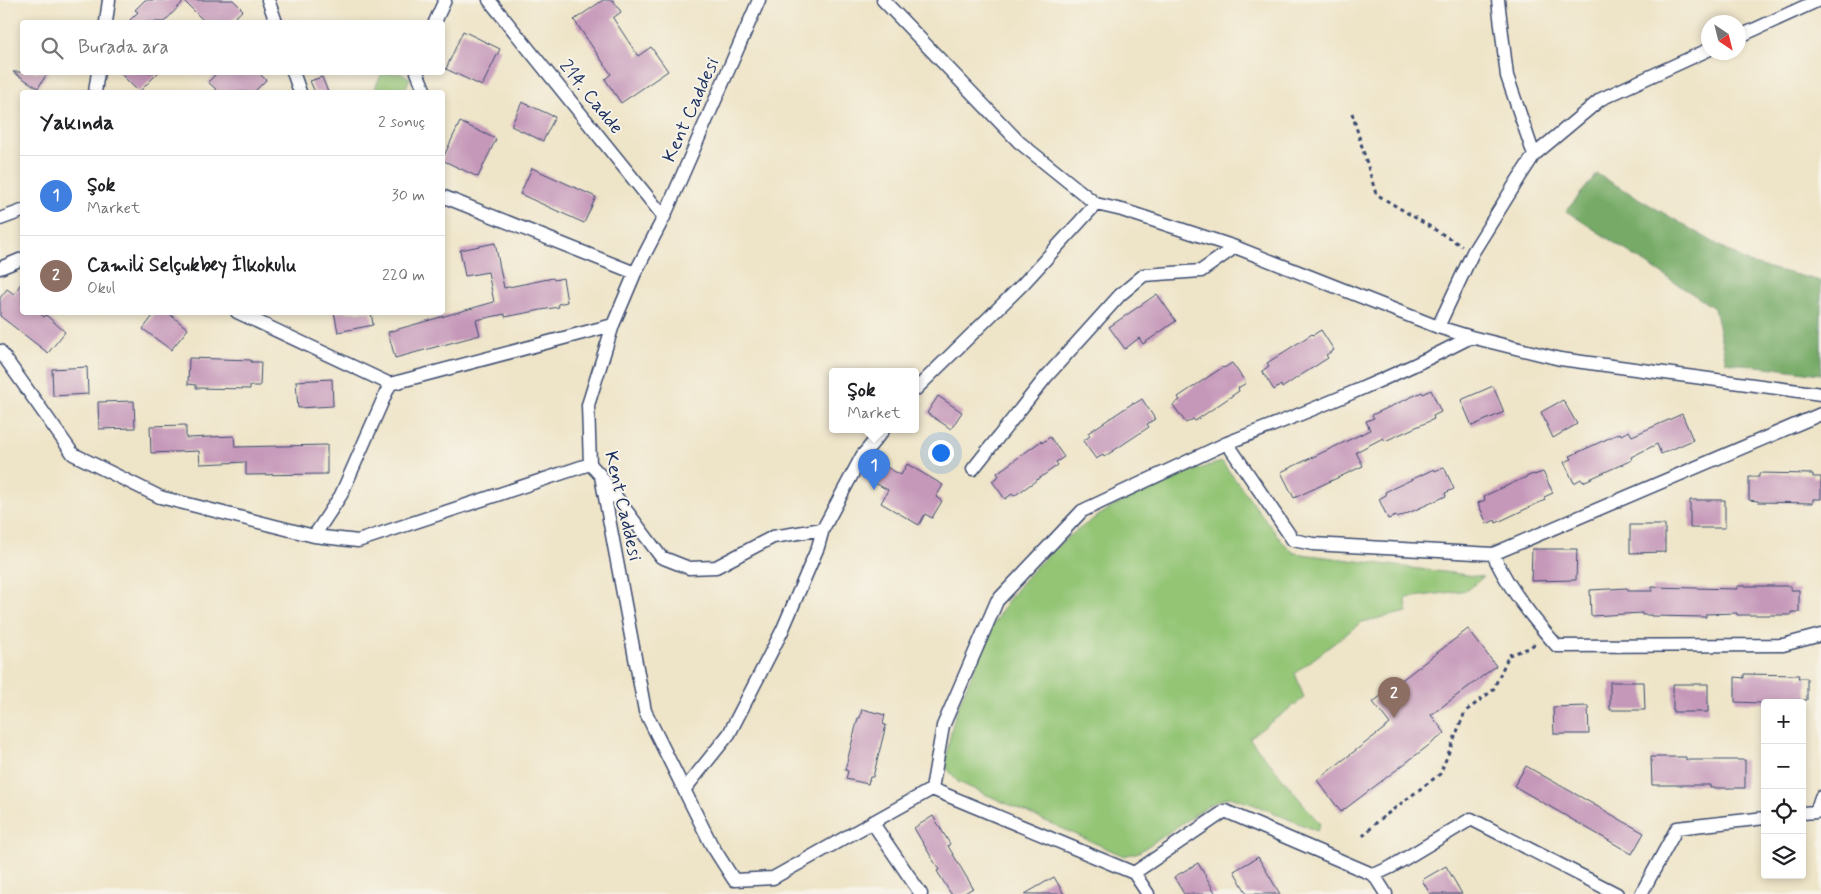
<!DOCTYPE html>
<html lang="tr">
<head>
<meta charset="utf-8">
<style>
	:root { --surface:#fff; --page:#f2f2f2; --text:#202124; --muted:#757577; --line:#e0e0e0; --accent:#d1495b }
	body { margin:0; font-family:Mynerve,sans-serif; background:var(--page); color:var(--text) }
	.controls { position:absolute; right:15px; bottom:15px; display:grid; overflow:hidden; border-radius:5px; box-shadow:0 2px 8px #0003 }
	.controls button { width:45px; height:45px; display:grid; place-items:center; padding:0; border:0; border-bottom:1px solid var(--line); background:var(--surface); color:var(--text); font:25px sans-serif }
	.compass { position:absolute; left:1701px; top:15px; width:45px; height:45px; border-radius:50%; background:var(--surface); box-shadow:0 2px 8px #0003; rotate:145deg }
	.you { position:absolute; left:940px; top:452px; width:18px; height:18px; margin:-12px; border:4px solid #fff; border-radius:50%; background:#1a73e8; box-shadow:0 0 0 8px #1a73e833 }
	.badge { display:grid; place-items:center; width:32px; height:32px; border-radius:50%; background:var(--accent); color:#fff; font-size:16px; font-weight:700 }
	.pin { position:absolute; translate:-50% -41px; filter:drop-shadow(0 1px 2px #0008) }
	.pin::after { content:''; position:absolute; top:26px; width:18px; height:15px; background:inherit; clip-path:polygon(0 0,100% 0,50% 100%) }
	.popup { position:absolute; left:829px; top:368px; width:90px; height:65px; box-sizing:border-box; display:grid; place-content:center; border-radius:5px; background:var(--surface); filter:drop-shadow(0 1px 4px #0005); font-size:16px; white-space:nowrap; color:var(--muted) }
	.popup b { font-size:19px; color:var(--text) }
	.popup::after { content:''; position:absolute; left:50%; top:100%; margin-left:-10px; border:10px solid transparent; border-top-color:var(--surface) }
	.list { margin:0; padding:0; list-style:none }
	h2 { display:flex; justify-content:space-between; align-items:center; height:65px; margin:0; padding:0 20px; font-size:21px }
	h2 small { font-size:16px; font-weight:400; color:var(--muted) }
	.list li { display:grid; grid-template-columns:32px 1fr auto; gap:15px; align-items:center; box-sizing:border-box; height:80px; padding:0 20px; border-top:1px solid var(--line) }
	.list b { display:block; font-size:19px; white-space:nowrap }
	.list p { margin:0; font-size:16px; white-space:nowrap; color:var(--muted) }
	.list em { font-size:16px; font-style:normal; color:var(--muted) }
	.icon { flex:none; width:28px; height:28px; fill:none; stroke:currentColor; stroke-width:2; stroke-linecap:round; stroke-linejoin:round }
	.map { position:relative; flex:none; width:1821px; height:894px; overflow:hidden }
	.search { position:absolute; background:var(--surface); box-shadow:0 2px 8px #0003; left:20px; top:20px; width:425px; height:55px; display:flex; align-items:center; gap:12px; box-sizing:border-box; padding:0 18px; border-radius:5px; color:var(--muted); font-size:19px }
	.panel { position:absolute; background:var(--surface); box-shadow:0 2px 8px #0003; left:20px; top:90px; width:425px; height:225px; border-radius:5px }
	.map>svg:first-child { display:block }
</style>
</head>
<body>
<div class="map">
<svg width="1821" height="894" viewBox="0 0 1821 894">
	<rect width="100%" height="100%" fill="#f7f3e8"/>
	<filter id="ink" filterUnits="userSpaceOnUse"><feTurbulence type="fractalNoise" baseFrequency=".02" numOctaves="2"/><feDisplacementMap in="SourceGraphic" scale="10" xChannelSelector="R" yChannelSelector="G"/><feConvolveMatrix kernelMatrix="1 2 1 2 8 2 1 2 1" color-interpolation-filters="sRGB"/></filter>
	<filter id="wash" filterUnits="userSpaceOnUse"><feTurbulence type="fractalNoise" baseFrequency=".0096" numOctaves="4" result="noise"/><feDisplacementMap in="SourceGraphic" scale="20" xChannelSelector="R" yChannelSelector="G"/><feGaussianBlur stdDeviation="1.12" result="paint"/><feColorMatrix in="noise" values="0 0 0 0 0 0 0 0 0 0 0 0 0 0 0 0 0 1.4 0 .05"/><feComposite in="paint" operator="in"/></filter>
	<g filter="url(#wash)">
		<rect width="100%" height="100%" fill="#eee4c7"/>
		<path fill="#93c575" stroke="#577a6a" d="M382,73H400L410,78L404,92H384L375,88Z
			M1222,462L1280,539L1294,553L1483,577L1468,590L1406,598L1407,612L1362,622L1295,673L1304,698L1249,738L1320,824L1317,831L1255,805L1229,797L1211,804L1139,852L1124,856L958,782L945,766C948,747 951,726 958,707C963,693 970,679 976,665C981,653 986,639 992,627C1039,540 1130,487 1222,462Z"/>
		<path fill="#76aa66" stroke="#486c62" d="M1597,174L1749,263L1821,281V374L1726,362L1714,308L1566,211Z"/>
		<g id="blocks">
			<path fill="#c597b9" d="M145,0H233L243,10L230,22H205L184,1L164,22H128L138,12L135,10Z
				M603,0H613L621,12L613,18L638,56L651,47L668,71L621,103L605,79L611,74L574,20Z
				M463,31L500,49L482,86L446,69Z
				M13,72H48L38,88Z
				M119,72H159L139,92Z
				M218,72H258L266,80L254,92H219L208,82Z
				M322,77L328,92H315L310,81Z
				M522,102L555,117L543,141L511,126Z
				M460,122L496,139L478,177L442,160Z
				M532,168L596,197L584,223L520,194Z
				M495,243L504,288L553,278L554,280L563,278L567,302L558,304L559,307L541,310L505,317V314L476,320L480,335L395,358L388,332L494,302L488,272L465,276L460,250Z
				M22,282V312H38L44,317L46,315L65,332L48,353L0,316V298L7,289L14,294Z
				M1157,294L1176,321L1143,344L1139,338L1125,349L1109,327Z
				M156,312H167L188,329L171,350L143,329Z
				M334,312H371L373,325L338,332Z
				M1321,330L1334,350L1326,355L1328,358L1295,379L1282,388L1281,385L1274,390L1262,371L1269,366L1267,363L1312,334L1313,335Z
				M189,358L251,360V362H261L260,386H250V389L196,388V385L188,384Z
				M1232,363L1246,383L1238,388L1239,391L1195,421L1193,419L1186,423L1173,405L1180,400L1178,397L1223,367L1224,368Z
				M87,367L88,394L53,396L52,369Z
				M332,379L333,406L298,408L296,381Z
				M1493,386L1504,412L1472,426L1461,400Z
				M1431,390L1441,412L1433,416L1434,419L1385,441L1383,438L1356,452L1363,466L1294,498L1281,472L1370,430L1366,421L1374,418L1372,415L1422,392L1423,394Z
				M938,396L962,412L951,429L927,413Z
				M1142,399L1155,419L1147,424L1149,427L1104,457L1103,455L1096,459L1083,441L1090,436L1088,433L1133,403L1134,404Z
				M1563,400L1577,424L1553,438L1541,412Z
				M134,401L135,428L99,429L98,402Z
				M1682,414L1693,440L1661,454L1657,444L1631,457L1632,460L1616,467L1583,482L1581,479L1574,483L1564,462L1572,459L1570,456L1620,433L1621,435L1629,431L1632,436Z
				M186,425V438L234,436L235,447L327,445V474L246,475V462L200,464L199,451L151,453L150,426Z
				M1050,437L1064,457L1056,462L1058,465L1044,475L1014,496L1012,494L1005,499L992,481L999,476L997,473L1041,441L1042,443Z
				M907,464L943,485L936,497L942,501L932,518L925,514L919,525L881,503L888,490L873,482L883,465L901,475Z
				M1444,467L1454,489L1445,493L1446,496L1413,511L1397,518L1396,516L1388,519L1379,499L1386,495L1385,492L1434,469L1435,471Z
				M1543,472L1553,493L1544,497L1545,500L1496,523L1495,520L1487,524L1478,503L1485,500L1484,496L1533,474L1534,475Z
				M1759,473L1813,474V477H1821V499H1813V503L1758,502V501L1749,500V477H1759Z
				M1690,500H1725V528H1690Z
				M1630,525H1665V552L1630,553Z
				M1532,549H1577L1576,580L1531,581Z
				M1737,586H1791V590H1799V612H1791V615H1737V613L1706,614V617L1651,616V615H1642V613L1591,616L1590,590L1627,588L1628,591H1652V587L1737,589Z
				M1468,629L1496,666L1431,715L1445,733L1341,812L1317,780L1390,724L1373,702Z
				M1744,674L1799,675L1798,678H1807V700H1798V703H1760L1735,702V677L1744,678Z
				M1610,682H1644L1645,710H1610Z
				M1673,684H1708V712H1673Z
				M1588,706L1589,734H1554L1553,707Z
				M862,709L885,715L883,724L886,725L873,777H870L868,784L846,779L848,771L845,770L858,718H860Z
				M1651,757H1686V760H1745V788H1710V785H1652Z
				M1526,766L1644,833L1632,854L1514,786Z
				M933,816L950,844L948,846L973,888L963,894H951L937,871L939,870L914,828Z
				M1258,857L1280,894H1247L1234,871Z
				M1198,863L1216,894H1184L1174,877Z
				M1446,866L1462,894H1430L1422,880Z
				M1054,877L1064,894H1025Z"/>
		</g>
	</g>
	<g filter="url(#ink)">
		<use href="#blocks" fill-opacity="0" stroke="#3b4a6e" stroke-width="1"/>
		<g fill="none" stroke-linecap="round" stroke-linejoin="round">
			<defs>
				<path id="minor" d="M268,0L276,22
					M489,0L664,217
					M759,0L664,217L635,273L613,325L588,405L590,464L601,476L645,711L711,844L734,880L773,878L932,789L1134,873L1148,894
					M883,0L1019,142L1096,204L1122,210L1235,247L1438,327L1471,337L1560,359L1821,394
					M1498,0L1507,76L1534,155
					M106,22L109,0
					M435,22L445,0
					M1738,37L1819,0
					M293,72L300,92
					M417,72L425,92
					M95,92L98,72
					M442,196L635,273
					M0,219L22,211
					M0,268L22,259
					M237,312L390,384L613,325
					M1438,327L1473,252L1519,178L1534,155L1601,99L1708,50
					M1471,337C1392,378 1310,411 1227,443L1293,540L1313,544L1493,554C1508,588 1532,618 1557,646L1783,645L1821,635
					M0,351L73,454L160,497L314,536L341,495L390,384
					M915,390L1023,284L1096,204
					M973,469L1046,377L1120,295L1144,275L1201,271L1235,247
					M602,478L661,557L689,568L716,567L773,537L823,529L818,547L782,631L729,734L684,790
					M823,529L862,456L884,429
					M314,536L358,541L590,464
					M1493,554L1821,414
					M932,789L943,726L997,601L1082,511L1227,443
					M1802,813L1816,812L1821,797
					M872,822L921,894
					M1134,873L1225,811L1374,875L1391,867L1471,819L1617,894
					M1374,875L1386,894
					M1641,894L1677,828L1765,818"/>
			</defs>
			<use href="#minor" stroke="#3b4a6e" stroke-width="15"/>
			<path stroke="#3b4a6e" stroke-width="3" stroke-dasharray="4 4" stroke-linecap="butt" d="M1352,113L1376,194L1462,246
				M1363,836L1378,821L1440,774L1465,712L1493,690L1509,655L1529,648L1536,643"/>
			<use href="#minor" stroke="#fff" stroke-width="12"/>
		</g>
	</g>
	<g text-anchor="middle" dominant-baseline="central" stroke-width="4" stroke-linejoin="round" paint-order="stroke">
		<g font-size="19" fill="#1b2f5e" stroke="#f7f3e8">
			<text transform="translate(591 97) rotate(51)">214. Cadde</text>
			<text transform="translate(691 110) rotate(-66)">Kent Caddesi</text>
			<text transform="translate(623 506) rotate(77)">Kent Caddesi</text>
		</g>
	</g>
</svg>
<div class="controls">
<button>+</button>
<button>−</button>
<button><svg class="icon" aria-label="locate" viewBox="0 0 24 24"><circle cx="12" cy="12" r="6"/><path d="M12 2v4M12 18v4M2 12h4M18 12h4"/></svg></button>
<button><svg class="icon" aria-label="layers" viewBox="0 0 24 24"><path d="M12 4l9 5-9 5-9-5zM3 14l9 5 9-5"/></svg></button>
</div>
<svg class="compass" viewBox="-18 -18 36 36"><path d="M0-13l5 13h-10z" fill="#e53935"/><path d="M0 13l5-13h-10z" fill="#757577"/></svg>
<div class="you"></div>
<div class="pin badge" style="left:874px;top:490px;background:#3f7fe0">1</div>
<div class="popup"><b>Şok</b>Market</div>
<div class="pin badge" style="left:1394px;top:718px;background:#8d6e63">2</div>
<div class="search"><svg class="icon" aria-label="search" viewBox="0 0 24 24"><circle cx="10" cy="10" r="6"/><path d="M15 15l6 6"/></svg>Burada ara</div>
<section class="panel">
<h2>Yakında<small>2 sonuç</small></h2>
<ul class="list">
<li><span class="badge" style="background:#3f7fe0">1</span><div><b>Şok</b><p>Market</p></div><em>30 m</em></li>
<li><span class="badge" style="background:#8d6e63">2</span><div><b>Camili Selçukbey İlkokulu</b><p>Okul</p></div><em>220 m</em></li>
</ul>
</section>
</div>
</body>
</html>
